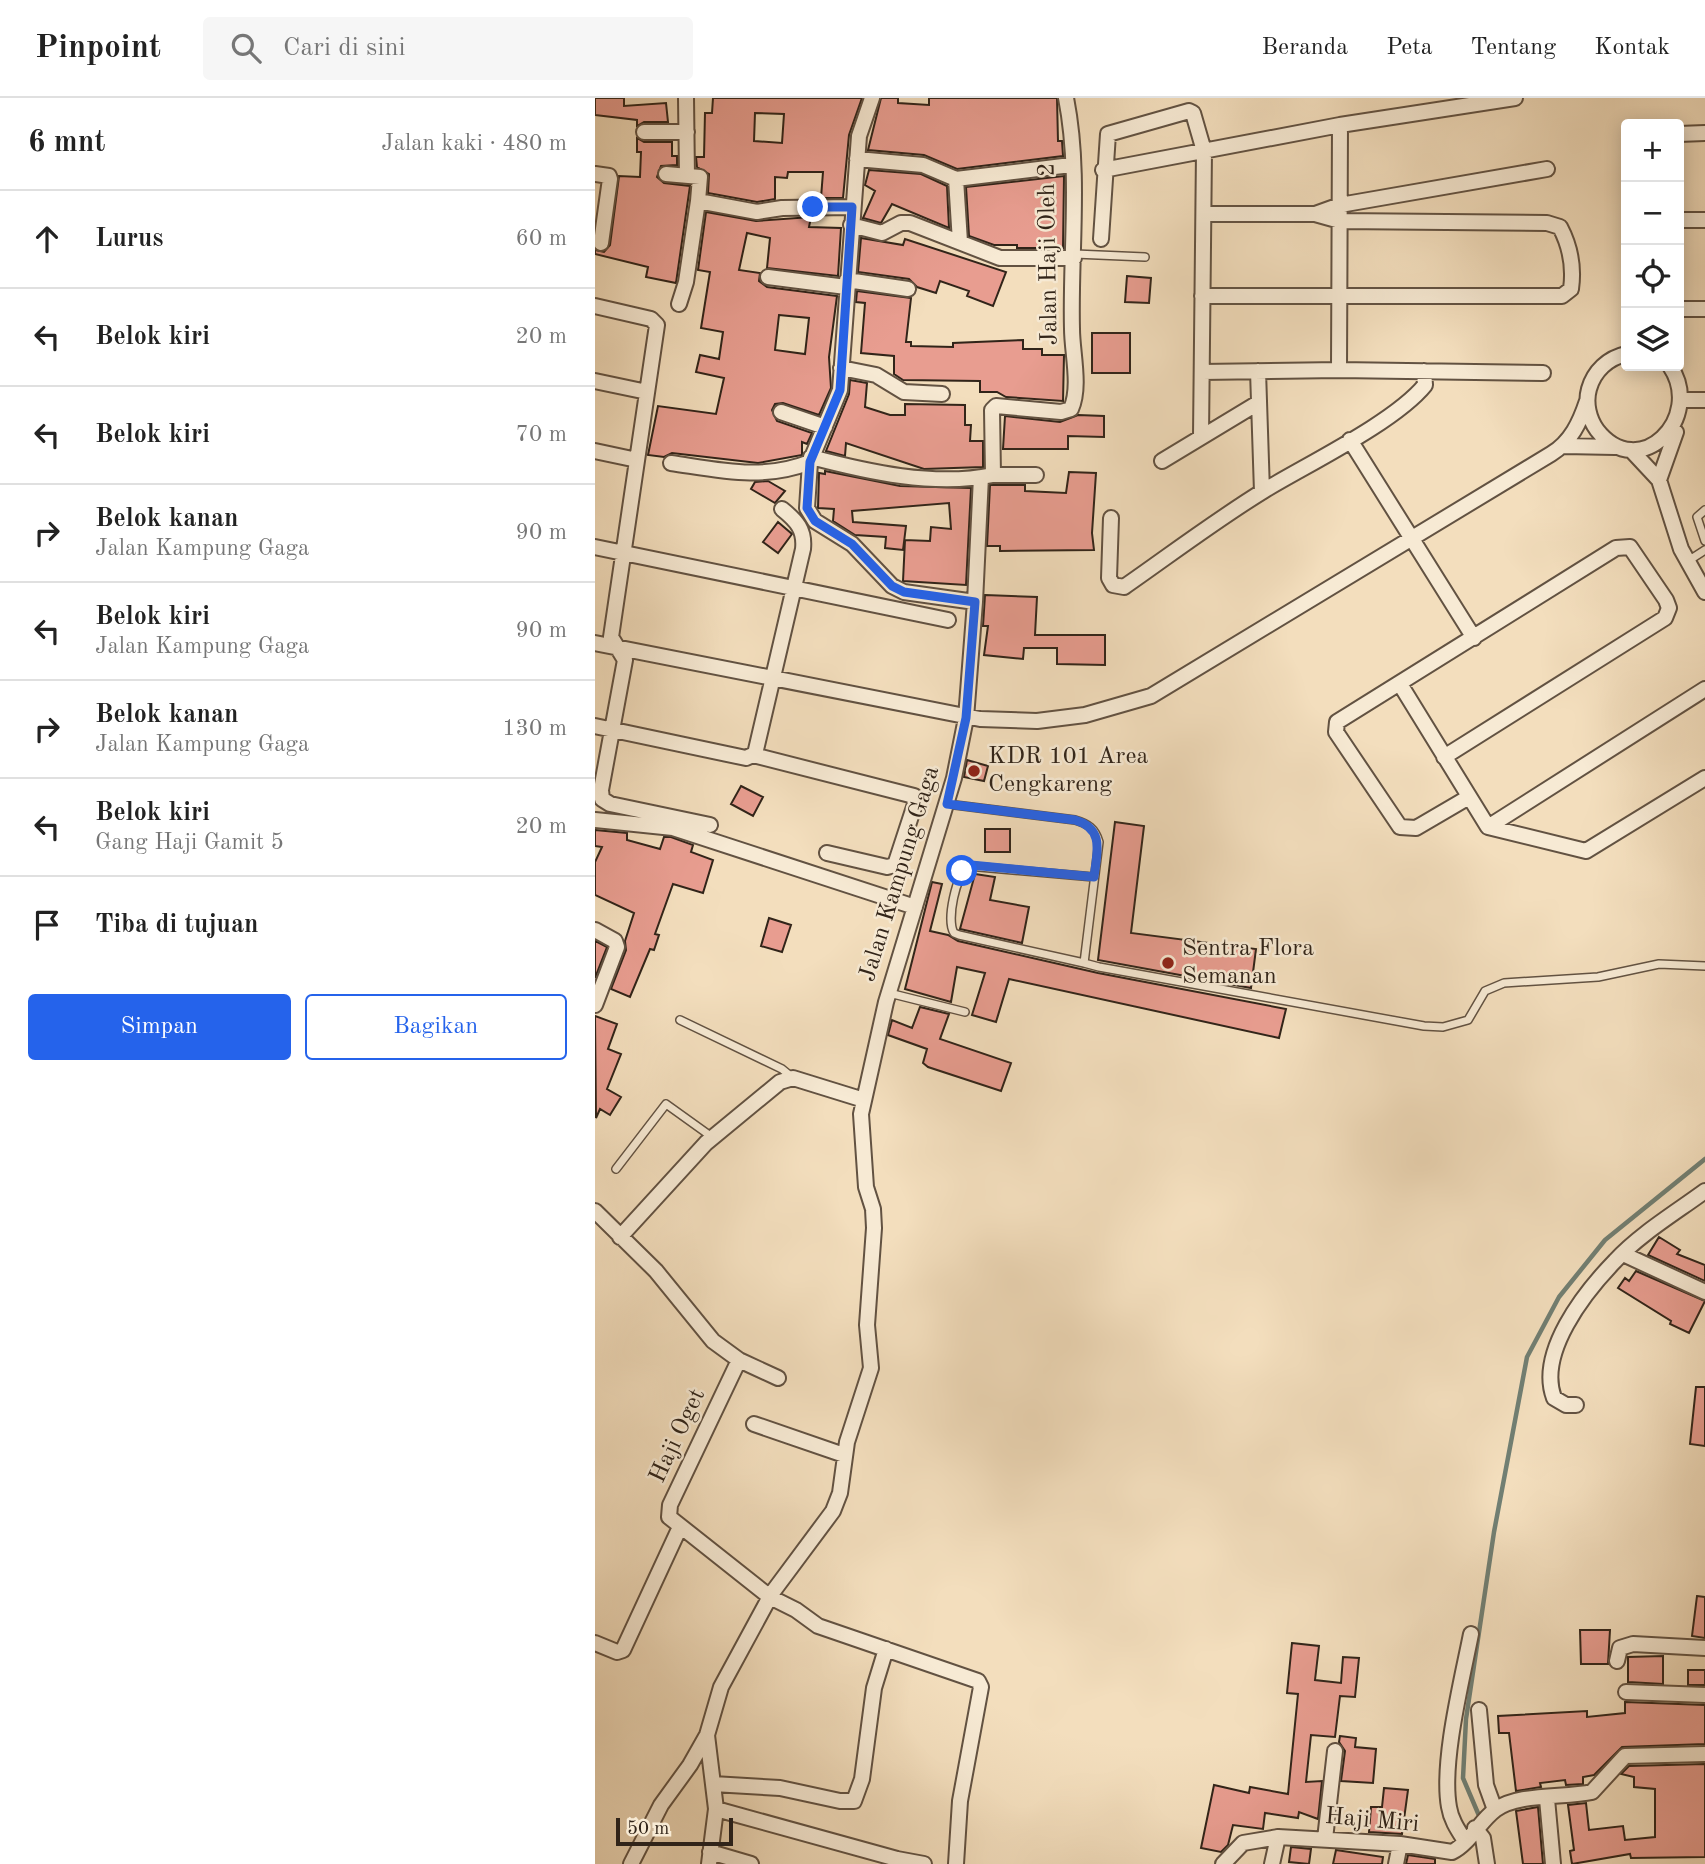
<!DOCTYPE html>
<html lang="id">
<head>
<meta charset="utf-8">
<style>
	:root { --surface:#fff; --page:#f6f6f6; --text:#222; --muted:#767676; --line:#e0e0e0; --accent:#2563eb }
	body { margin:0; font-family:"Old Standard TT",serif; background:var(--page); color:var(--text) }
	.controls { position:absolute; right:21px; top:21px; display:grid; overflow:hidden; border-radius:7px; box-shadow:0 4px 18px #0003 }
	.controls button { width:63px; height:63px; display:grid; place-items:center; padding:0; border:0; border-bottom:2px solid var(--line); background:var(--surface); color:var(--text); font:35px sans-serif }
	.scale { position:absolute; left:21px; bottom:18px; width:117px; box-sizing:border-box; padding-left:7px; border:4px solid #312419; border-top:0; font-size:19px; line-height:24px; white-space:nowrap; color:#312419; -webkit-text-stroke:5px #f7ead4; paint-order:stroke }
	.stop { position:absolute; width:21px; height:21px; margin:-16px; border:5px solid #2563eb; border-radius:50%; background:#fff }
	.stop.end { background:#2563eb; border-color:#fff; box-shadow:0 2px 7px #0008 }
	.list { margin:0; padding:0; list-style:none }
	h2 { display:flex; justify-content:space-between; align-items:center; height:91px; margin:0; padding:0 28px; font-size:30px }
	h2 small { font-size:23px; font-weight:400; color:var(--muted) }
	.list li { display:grid; grid-template-columns:46px 1fr auto; gap:21px; align-items:center; box-sizing:border-box; height:98px; padding:0 28px; border-top:2px solid var(--line) }
	.list b { display:block; font-size:26px; white-space:nowrap }
	.list p { margin:0; font-size:23px; white-space:nowrap; color:var(--muted) }
	.list em { font-size:23px; font-style:normal; color:var(--muted) }
	.actions { display:flex; gap:14px; padding:21px 28px }
	.actions a { flex:1; padding:16px 0; border:2px solid var(--accent); border-radius:7px; text-align:center; font-size:24px; color:var(--accent) }
	.actions .main { background:var(--accent); color:#fff }
	.icon { flex:none; width:38px; height:38px; fill:none; stroke:currentColor; stroke-width:2; stroke-linecap:round; stroke-linejoin:round }
	.map { position:relative; flex:none; width:1110px; height:1766px; overflow:hidden }
	header { display:flex; align-items:center; gap:42px; box-sizing:border-box; height:98px; padding:0 35px; background:var(--surface); border-bottom:2px solid var(--line) }
	header strong { font-size:33px }
	nav { display:flex; gap:38px; margin-inline-start:auto; font-size:24px }
	.search { width:490px; height:63px; background:var(--page); display:flex; align-items:center; gap:18px; box-sizing:border-box; padding:0 24px; border-radius:7px; color:var(--muted); font-size:26px }
	main { display:flex }
	aside { flex:1; background:var(--surface) }
	.map>svg:first-child { display:block }
</style>
</head>
<body>
<header>
<strong>Pinpoint</strong>
<div class="search"><svg class="icon" aria-label="search" viewBox="0 0 24 24"><circle cx="10" cy="10" r="6"/><path d="M15 15l6 6"/></svg>Cari di sini</div>
<nav><a>Beranda</a><a>Peta</a><a>Tentang</a><a>Kontak</a></nav>
</header>
<main>
<aside>
<h2>6 mnt<small>Jalan kaki · 480 m</small></h2>
<ul class="list">
<li><svg class="icon" aria-label="ahead" viewBox="0 0 24 24"><path d="M12 20V5M6 11l6-6 6 6"/></svg><div><b>Lurus</b></div><em>60 m</em></li>
<li><svg class="icon" aria-label="left" viewBox="0 0 24 24"><path d="M17 20v-9H6M10 6l-5 5 5 5"/></svg><div><b>Belok kiri</b></div><em>20 m</em></li>
<li><svg class="icon" aria-label="left" viewBox="0 0 24 24"><path d="M17 20v-9H6M10 6l-5 5 5 5"/></svg><div><b>Belok kiri</b></div><em>70 m</em></li>
<li><svg class="icon" aria-label="right" viewBox="0 0 24 24"><path d="M7 20v-9h11M14 6l5 5-5 5"/></svg><div><b>Belok kanan</b><p>Jalan Kampung Gaga</p></div><em>90 m</em></li>
<li><svg class="icon" aria-label="left" viewBox="0 0 24 24"><path d="M17 20v-9H6M10 6l-5 5 5 5"/></svg><div><b>Belok kiri</b><p>Jalan Kampung Gaga</p></div><em>90 m</em></li>
<li><svg class="icon" aria-label="right" viewBox="0 0 24 24"><path d="M7 20v-9h11M14 6l5 5-5 5"/></svg><div><b>Belok kanan</b><p>Jalan Kampung Gaga</p></div><em>130 m</em></li>
<li><svg class="icon" aria-label="left" viewBox="0 0 24 24"><path d="M17 20v-9H6M10 6l-5 5 5 5"/></svg><div><b>Belok kiri</b><p>Gang Haji Gamit 5</p></div><em>20 m</em></li>
<li><svg class="icon" aria-label="arrive" viewBox="0 0 24 24"><path d="M6 21V4h12l-3 4 3 4H6"/></svg><div><b>Tiba di tujuan</b></div></li>
</ul>
<div class="actions"><a class="main">Simpan</a><a>Bagikan</a></div>
</aside>
<div class="map">
<svg width="1110" height="1766" viewBox="0 0 1110 1766">
	<rect width="100%" height="100%" fill="#f3debd"/>
	<filter id="stains"><feTurbulence type="fractalNoise" baseFrequency=".00286" numOctaves="4"/><feColorMatrix values="0 0 0 0 .2 0 0 0 0 .09 0 0 0 0 .02 0 0 0 .5 -.17"/></filter>
	<radialGradient id="worn" r=".72"><stop offset=".6" stop-color="#630" stop-opacity="0"/><stop offset="1" stop-color="#630" stop-opacity=".3"/></radialGradient>
	<g fill="none" stroke-linecap="round" stroke-linejoin="round">
		<path stroke="#717f73" stroke-width="4.5" d="M894,1741L868,1680L871,1621L899,1434L932,1259L964,1199L1010,1142L1110,1061"/>
	</g>
	<path fill="#e89d90" stroke="#312419" stroke-width="2" fill-rule="evenodd" d="M0,0H29V8L71,5L73,24H49L42,28V22L0,17Z
		M118,0H267L254,37L248,100H226L228,74H193L192,80L180,79V101L162,104L113,95L114,76L102,69L101,59H109L110,15H117ZM160,15L189,16L187,45L159,43Z
		M286,0H303V5L334,7V0H462L463,43H467L468,58L362,71L329,57L273,52Z
		M42,40L49,44H77V58H82V67L66,68L62,79L69,85L95,88L81,185L51,179L53,169L0,156V152L9,154L15,147L24,78L45,79L46,54H42Z
		M274,72L326,76L352,88L354,130L297,106L286,125L268,120L280,93L270,87Z
		M469,78L468,150H422V147H399L374,138L371,89Z
		M111,114L161,123L216,119L214,129L246,130L243,178L172,170L175,140L152,135L144,172L165,175L164,183L172,189L242,198L234,259L236,290L224,317L188,305L180,306L177,312L182,323L217,335L212,346L207,344V357L163,365L77,355L69,359L53,357L63,308L121,316L129,280L101,274L105,257L124,261L128,234L106,230L115,174L103,172ZM184,217L214,220L210,256L180,252Z
		M266,140L308,147L310,141L411,174L398,208L372,198L374,193L345,183L341,195L322,189L314,181L263,174Z
		M532,178L556,180L554,205L530,204Z
		M262,193L316,200L311,244H316V248L358,249V245L428,242V251H447V257H469L468,303L411,299L402,294H385V283L308,282L299,276V258L266,255L270,205L261,204Z
		M497,235H535V275H497Z
		M255,282L272,285L270,309L295,317H310V306L370,307V327H376L375,343H388V369L329,371L251,345L250,358L231,353L254,296Z
		M483,317L509,318V339L473,338V351H408L410,318L465,324Z
		M230,373L305,388L376,390L371,487L308,483L310,442L335,443L336,429L356,431L354,405L257,413L258,424L311,428L308,452L290,450L291,439L260,437L238,423L239,411L223,410L224,375L230,376Z
		M474,374L501,375L497,435L499,452L405,453V448H392L395,387H430V393L471,395Z
		M173,383L190,393L180,405L156,391L160,384Z
		M183,424L197,436L183,455L168,444Z
		M390,497L442,499L440,537H510V567L462,566V550H429L428,561L389,557L393,528H388Z
		M372,662L393,668L389,683L369,679Z
		M146,688L168,699L158,718L136,706Z
		M520,724L549,728L536,835L661,851L656,890L503,862Z
		M390,731H415V754H390Z
		M0,732L32,735V742L65,751L69,739H76L98,747L96,754L118,762L108,795L78,786L60,836L64,837L59,852L55,851L35,899L16,891L31,852L30,843L39,815L0,797V764L7,749L0,748Z
		M380,776L400,779L395,802L434,809L427,845L365,831Z
		M337,784L347,786L335,833L353,837L363,843L503,875L691,911L684,940L414,881L401,924L377,917L390,875L362,869L356,904L310,891Z
		M174,820L196,827L187,854L166,848Z
		M0,843L12,849L0,880Z
		M325,909L354,916L345,941L416,965L406,993L333,969L328,965L332,951L293,937L297,922L317,930Z
		M0,918L22,926L13,951L26,956L12,991L26,999L15,1017L5,1011L1,1020Z
		M1064,1139L1085,1152L1082,1156L1110,1167V1183L1053,1157Z
		M1041,1173L1110,1203L1094,1235L1075,1226L1076,1223L1023,1190L1030,1180L1034,1183Z
		M1101,1289H1110V1348L1095,1346Z
		M1102,1498L1110,1499V1540L1097,1538Z
		M985,1532H1015L1013,1566H986Z
		M697,1545L724,1548L720,1582L746,1585L748,1559L764,1560L760,1599L745,1598L740,1639L716,1637L711,1684L727,1683L723,1721L704,1714L703,1720L670,1715L668,1731L638,1727L633,1747L626,1754L606,1750L619,1687L654,1695L655,1689L693,1696L703,1596L692,1595Z
		M1068,1558V1586L1033,1584V1559Z
		M1093,1572H1110V1587H1093Z
		M1030,1604L1110,1607V1646L1027,1649L999,1677L988,1679V1686L971,1687L970,1682L945,1685L946,1689L921,1693L914,1635H904L903,1618L992,1613V1619L1030,1615Z
		M745,1638L761,1640L760,1649L781,1651L778,1685L746,1683L750,1653L744,1644Z
		M1110,1666V1759L1036,1760L1035,1756L977,1766L975,1753L979,1752L973,1707L991,1705L994,1732L1028,1728L1030,1742L1060,1739V1691L1039,1689V1679L1026,1676L1034,1668Z
		M789,1690L813,1692L807,1736L774,1734L776,1709H787Z
		M943,1709L948,1766H928L921,1713Z
		M696,1749L716,1751L714,1766L694,1764Z
		M741,1752L788,1759L787,1766H738Z
		M813,1757L840,1761V1766H811Z"/>
	<g fill="none" stroke-linecap="round" stroke-linejoin="round">
		<defs>
			<path id="service" d="M480,156L550,159
				M1110,412L1102,419L1110,443
				M1093,463L1110,452
				M352,706L480,722C493,726 500,730 504,744L489,865L504,869L829,928L848,929L873,922L890,893L909,885L1003,879L1064,866L1110,868
				M489,865L364,837L359,835C351,822 361,777 373,768L499,779
				M294,895L370,914
				M85,922L187,971L198,980
				M21,1071L71,1006L117,1039"/>
			<path id="minor" d="M91,0L92,78
				M49,34H92
				M1084,36L1110,35
				M262,61L328,67L361,81L476,67
				M508,72L745,27L920,0
				M0,76L14,78L15,81L6,145
				M71,76L105,79L103,103L162,114L187,110L257,109
				M361,81L365,144
				M609,116H720L745,107L952,71
				M1084,122H1110
				M256,127L287,135L306,125H315L405,160H479
				M506,141L513,36L594,13L598,15L609,53L606,338
				M173,179L251,189
				M252,182L313,191
				M607,198H967L976,191C979,170 975,148 965,129L952,125L745,123L720,116
				M84,206L91,184L103,103
				M0,208L56,221L62,227L16,539L30,562L6,692L7,701L15,706L115,727
				M1084,211H1110
				M1031,256C1013,260 999,273 994,291C990,305 994,321 1002,332C1044,386 1110,320 1075,268
				M246,270L281,277L309,294L347,296
				M744,272L745,27
				M663,273L667,394
				M607,274L744,272L948,275
				M0,283L52,294
				M1091,302H1110
				M186,314L230,329
				M755,342L879,540
				M969,348L1020,349
				M1036,352L1064,382L1086,451L1110,494
				M0,353L42,362
				M216,359C273,374 339,389 398,377L397,312L401,308L466,314L476,311C486,289 477,254 477,231C475,155 486,75 471,0
				M567,363L663,305
				M76,365C124,372 168,383 215,364
				M398,377H441
				M1064,382L1081,334
				M516,420L514,480L518,487L529,489C575,457 621,422 670,392C713,366 800,324 830,287L829,273
				M0,449L353,522
				M380,504L386,379
				M0,545L385,621L442,623L490,617L556,598L956,356C976,344 985,324 992,303
				M805,586L893,729L991,753L1110,680
				M0,628L151,660L160,656L208,451C210,432 202,423 187,411
				M158,657L319,698L320,706L300,767L292,769L232,755
				M849,659L1070,520L1074,510L1071,502L1035,449L1021,450L742,624L741,634L805,729L821,730L874,699
				M0,722L78,730L320,809
				M893,729L1110,591
				M0,832L20,843L22,849L0,907
				M0,1113L61,1173L118,1243L144,1262L183,1280
				M25,1139L111,1045L185,984L198,980L269,1002
				M1028,1156L1110,1194
				M144,1262L75,1407L74,1419L175,1499L201,1512L223,1528L383,1583L386,1589L365,1703L361,1766
				M981,1307H971L959,1300C942,1255 989,1195 1020,1163C1045,1136 1080,1115 1110,1093
				M159,1326L249,1357
				M0,1545L22,1554L28,1552L85,1429
				M1022,1563L1025,1550L1038,1546L1110,1550
				M1031,1594L1110,1597
				M884,1612L891,1687L900,1712
				M112,1637L121,1711L114,1766
				M118,1686L185,1690L245,1703H259L267,1681L279,1590L291,1551
				M952,1701L958,1766
				M121,1711L302,1761L329,1766
				M880,1730L888,1740L892,1766
				M730,1741L740,1653
				M870,1743C863,1732 856,1722 854,1709C846,1664 867,1582 876,1536
				M115,1754L156,1766
				M36,1766L66,1707L95,1667L112,1637L126,1589L177,1495L238,1413L245,1395L252,1344L276,1270L272,1227L279,1130L278,1111L271,1089L266,1016L291,904L359,680L371,620L380,504L309,494L297,488L257,446L220,423L212,410L215,364L245,292L264,38L277,0
				M628,1766L648,1745L683,1739L805,1746L857,1754C874,1746 885,1723 900,1712C922,1695 969,1700 997,1694L1030,1658L1110,1656
				M677,1766L683,1739
				M801,1766L805,1746"/>
		</defs>
		<use href="#service" stroke="#625242" stroke-width="10"/>
		<use href="#minor" stroke="#625242" stroke-width="18"/>
		<use href="#service" stroke="#f7ead4" stroke-width="7"/>
		<use href="#minor" stroke="#f7ead4" stroke-width="14"/>
	</g>
	<g fill="none" stroke-linecap="round" stroke-linejoin="round">
		<path stroke="#2563eb" stroke-width="9" d="M218,109H257L245,292L215,364L212,410L220,423L257,446L297,488L309,494L380,504L371,620L352,706L480,722C510,731 502,754 499,779L376,767L367,773"/>
	</g>
	<g fill="#8f2418" stroke="#f7ead4" stroke-width="2.5">
		<circle cx="379" cy="673" r="7"/>
		<circle cx="573" cy="865" r="7"/>
	</g>
	<g text-anchor="middle" dominant-baseline="central" stroke-width="5" stroke-linejoin="round" paint-order="stroke">
		<g font-size="24" fill="#312419" stroke="#f7ead4">
			<text transform="translate(454 156) rotate(-91)">Jalan Haji Oleh 2</text>
			<text transform="translate(305 776) rotate(-73)">Jalan Kampung Gaga</text>
			<text transform="translate(83 1338) rotate(-65)">Haji Oget</text>
			<text transform="translate(777 1723) rotate(5)">Haji Miri</text>
		</g>
		<g font-size="24" fill="#312419" stroke="#f7ead4" text-anchor="start">
			<text x="393" y="659">KDR 101 Area<tspan x="393" dy="28">Cengkareng</tspan></text>
			<text x="587" y="851">Sentra Flora<tspan x="587" dy="28">Semanan</tspan></text>
		</g>
	</g>
	<rect width="100%" height="100%" filter="url(#stains)"/>
	<rect width="100%" height="100%" fill="url(#worn)"/>
</svg>
<div class="controls">
<button>+</button>
<button>−</button>
<button><svg class="icon" aria-label="locate" viewBox="0 0 24 24"><circle cx="12" cy="12" r="6"/><path d="M12 2v4M12 18v4M2 12h4M18 12h4"/></svg></button>
<button><svg class="icon" aria-label="layers" viewBox="0 0 24 24"><path d="M12 4l9 5-9 5-9-5zM3 14l9 5 9-5"/></svg></button>
</div>
<div class="scale">50 m</div>
<div class="stop" style="left:367px;top:773px"></div>
<div class="stop end" style="left:218px;top:109px"></div>
</div>
</main>
</body>
</html>
